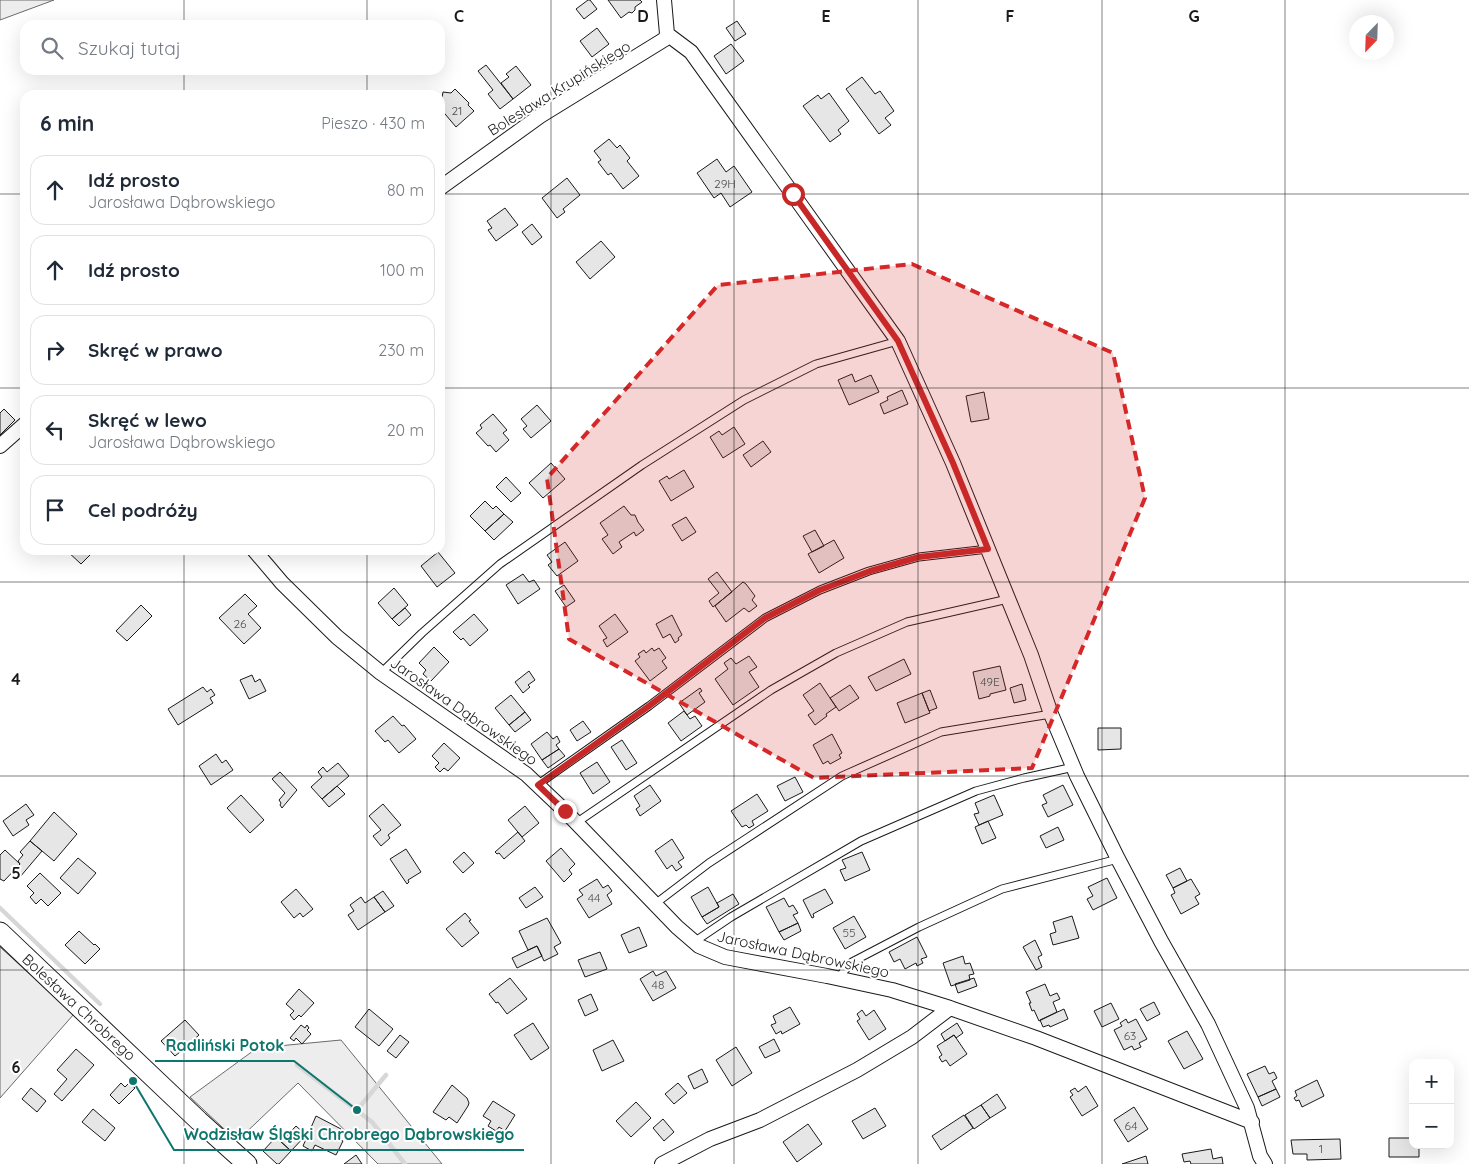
<!DOCTYPE html>
<html lang="pl">
<head>
<meta charset="utf-8">
<style>
	:root { --surface:#fff; --page:#f2f2f3; --text:#1f2937; --muted:#747a83; --line:#e0e1e3 }
	body { margin:0; font-family:Quicksand,sans-serif; background:var(--page); color:var(--text) }
	.controls { position:absolute; right:15px; bottom:15px; display:grid; overflow:hidden; border-radius:10px; box-shadow:0 5px 20px #0002 }
	.controls button { width:45px; height:45px; display:grid; place-items:center; padding:0; border:0; border-bottom:1px solid var(--line); background:var(--surface); color:var(--text); font:25px sans-serif }
	.compass { position:absolute; left:1349px; top:15px; width:45px; height:45px; border-radius:50%; background:var(--surface); box-shadow:0 5px 20px #0002; rotate:203deg }
	.stop { position:absolute; width:15px; height:15px; margin:-11px; border:4px solid #c62828; border-radius:50%; background:#fff }
	.stop.end { background:#c62828; border-color:#fff; box-shadow:0 1px 5px #0008 }
	.list { margin:0; padding:0; list-style:none }
	h2 { display:flex; justify-content:space-between; align-items:center; height:65px; margin:0; padding:0 20px; font-size:21px }
	h2 small { font-size:16px; font-weight:400; color:var(--muted) }
	.list li { display:grid; grid-template-columns:32px 1fr auto; gap:15px; align-items:center; box-sizing:border-box; height:70px; margin:0 10px 10px; padding:0 10px; border:1px solid var(--line); border-radius:15px }
	.list b { display:block; font-size:19px; white-space:nowrap }
	.list p { margin:0; font-size:16px; white-space:nowrap; color:var(--muted) }
	.list em { font-size:16px; font-style:normal; color:var(--muted) }
	.icon { flex:none; width:28px; height:28px; fill:none; stroke:currentColor; stroke-width:2; stroke-linecap:round; stroke-linejoin:round }
	.map { position:relative; flex:none; width:1469px; height:1164px; overflow:hidden }
	.search { position:absolute; background:var(--surface); box-shadow:0 5px 20px #0002; left:20px; top:20px; width:425px; height:55px; display:flex; align-items:center; gap:12px; box-sizing:border-box; padding:0 18px; border-radius:15px; color:var(--muted); font-size:19px }
	.panel { position:absolute; background:var(--surface); box-shadow:0 5px 20px #0002; left:20px; top:90px; width:425px; height:465px; border-radius:15px }
	.map>svg:first-child { display:block }
</style>
</head>
<body>
<div class="map">
<svg width="1469" height="1164" viewBox="0 0 1469 1164">
	<rect width="100%" height="100%" fill="#fff"/>
	<path fill="#ededed" stroke="#6a6a6a" d="M0,0H54L0,20Z
		M0,947L74,1014L0,1098Z
		M341,1040L442,1164H378L298,1083L237,1141L190,1097L257,1048Z"/>
	<g fill="none" stroke-linecap="round" stroke-linejoin="round">
		<path stroke="#d7d7d7" stroke-width="4.5" d="M0,908L100,1004
			M297,1065L372,1122L405,1164
			M357,1110L386,1075"/>
	</g>
	<path fill="#e6e6e6" stroke="#1a1a1a" d="M588,0H590L597,9L584,19L576,9Z
		M608,0H640L642,2L635,7V10L632,13L629,12L621,18Z
		M737,21L746,34L735,41L726,28Z
		M597,28L609,44L592,57L580,41Z
		M731,44L744,61L726,74L714,56Z
		M486,65L513,99L500,109L488,94L493,90L478,71Z
		M516,66L531,85L513,99L501,83L509,77L506,74Z
		M862,77L875,94L880,91L894,111L885,118L891,125L879,134L846,89Z
		M455,89L469,103L468,105L474,111L456,127L440,108L443,92L451,93Z
		M829,93L849,121L838,130L841,134L830,142L803,106L818,95L821,99Z
		M609,139L617,148L620,145L630,158L627,161L639,176L623,189L611,173L608,175L598,162L601,160L594,151Z
		M717,159L726,172L734,166L752,192L730,207L721,193L714,198L697,173Z
		M567,178L580,195L563,209L565,212L557,218L542,198Z
		M505,208L518,225L496,241L488,230L492,228L487,221Z
		M532,224L542,237L532,245L522,232Z
		M601,241L615,257L590,279L576,262Z
		M852,374L855,382L871,375L879,392L849,405L838,380Z
		M902,390L908,404L884,414L880,404L888,400L887,397Z
		M984,392L989,419L971,422L966,396Z
		M537,405L551,421L531,438L523,429L527,426L521,419Z
		M4,409L15,420L0,435V413Z
		M493,414L507,430L503,433L509,440L496,452L490,445L488,446L476,433L482,428L480,425Z
		M734,427L745,444L723,458L710,437L719,431L722,435Z
		M763,441L771,452L751,467L743,455Z
		M551,463L565,479L543,498L529,483Z
		M684,470L694,487L671,501L659,481L667,476L669,479Z
		M506,477L521,493L511,502L496,487Z
		M485,501L493,509L496,506L504,514L485,531L470,516Z
		M624,506L631,515H635L638,522L644,530L636,536L634,532L619,542L622,547L613,554L602,539L608,535L600,523Z
		M504,514L513,522L494,540L485,531Z
		M686,517L696,532L682,541L672,525Z
		M815,530L824,546L812,552L803,536Z
		M834,540L844,558L819,573L808,554Z
		M565,542L578,561L557,576L548,565L552,562L547,555Z
		M66,550H93L94,551L81,564Z
		M438,552L455,573L437,587L421,566Z
		M717,572L732,592L713,607L709,601L719,593L708,579Z
		M523,574L529,582L534,580L540,589L518,604L506,585Z
		M743,582L746,584L755,596L752,600L757,606L749,612L744,608L726,622L715,606Z
		M564,585L575,601L566,607L555,591Z
		M394,588L408,605L392,619L378,603Z
		M245,594L257,606L248,614L261,628L244,644L219,618Z
		M141,605L152,616L127,641L116,631Z
		M405,608L411,615L399,626L392,619Z
		M474,614L488,630L470,646L463,638L461,640L453,632Z
		M615,614L628,632L607,647L603,640L607,638L599,626Z
		M672,615L682,635L678,638L679,640L675,643L670,634L663,638L656,624Z
		M434,647L449,662L431,681L423,674L426,670L419,663Z
		M652,648L654,651L659,648L666,658L662,661L667,668L650,681L635,661L640,657L638,654L644,650L646,653Z
		M749,656L757,667L749,672L759,687L733,705L715,679L728,669L724,663L731,658L736,664Z
		M904,659L911,674L876,691L868,677Z
		M1000,666L1006,690L990,694V696L979,699L973,672Z
		M529,671L535,680L528,685L530,687L523,693L515,682Z
		M252,675L255,682L260,679L266,691L249,699L240,680Z
		M820,683L836,707L826,714L827,716L815,725L808,715L814,711L803,695Z
		M1022,684L1026,700L1014,703L1010,688Z
		M850,685L859,698L839,711L830,698Z
		M203,687L207,692L211,689L215,695L210,698L213,703L178,725L168,709Z
		M700,688L702,691L699,693L705,702L687,715L679,703Z
		M930,690L937,708L929,711L922,693Z
		M922,693L930,713L905,723L897,703Z
		M511,695L525,712L509,725L495,708Z
		M684,711L690,719L695,716L702,726L681,741L668,723Z
		M525,712L531,720L515,732L509,725Z
		M393,716L402,726L404,725L416,739L399,753L388,740L385,742L375,731Z
		M583,721L591,732L577,741L570,730Z
		M1098,728H1121V749L1098,750Z
		M547,732L553,739L557,736L560,742L556,745L559,749L542,760L531,744Z
		M832,734L842,753L839,755L841,758L830,764L828,761L823,764L813,745Z
		M622,740L637,763L626,770L611,747Z
		M444,743L460,758L448,771L444,768L440,772L435,767L439,763L432,756Z
		M559,749L565,756L548,768L542,760Z
		M216,754L222,763L226,760L233,770L211,785L199,766Z
		M597,762L610,782L593,794L580,773Z
		M338,763L349,776L322,799L311,787L322,777L318,772L323,767L327,772Z
		M280,772L297,790L282,808L280,805L281,803L279,800L285,793L272,779Z
		M795,777L803,792L785,801L777,786Z
		M650,785L661,801L640,816L636,809L640,806L634,796Z
		M1063,785L1073,805L1048,817L1042,805L1047,803L1043,795Z
		M337,786L345,794L329,807L322,799Z
		M757,794L768,811L752,821L754,825L749,828L746,825L742,827L731,811Z
		M241,795L264,820L250,833L227,808Z
		M994,795L1003,815L979,825L974,814L979,813L975,803Z
		M26,804L34,815L26,820L29,825L13,836L3,821Z
		M383,804L401,825L388,835L390,838L381,846L373,836L381,830L369,816Z
		M525,806L539,823L522,837L508,820Z
		M54,812L77,834L54,861L30,841Z
		M988,821L996,838L982,844L975,827Z
		M1058,827L1064,840L1046,848L1040,836Z
		M518,832L525,841L504,859L499,853L497,854L495,852Z
		M672,839L684,858L678,862L682,867L676,871L672,865L667,869L655,851Z
		M30,841L42,851L20,877L13,871L20,864L18,861L23,855L20,852Z
		M561,848L575,864L569,870L572,874L564,882L546,861Z
		M406,849L421,872L408,880L409,882L407,884L390,859Z
		M5,850L20,864L4,881L0,879V855Z
		M464,852L474,863L463,873L453,862Z
		M862,852L870,870L845,881L840,870L846,868L842,860Z
		M78,858L96,873L78,894L60,878Z
		M1180,868L1187,881L1173,888L1166,875Z
		M40,873L61,893L48,906L41,899L36,904L30,897L34,893L27,886Z
		M1107,878L1117,898L1093,910L1087,899L1093,896L1088,887Z
		M597,879L603,888L608,885L612,891L607,895L612,904L589,918L577,899L583,895L579,890Z
		M1191,879L1200,894L1195,897L1199,904L1181,914L1171,895L1175,893L1173,888Z
		M535,887L543,897L526,908L519,898Z
		M708,887L719,907L702,917L691,897Z
		M296,889L313,909L303,917L300,913L294,918L281,902Z
		M825,889L833,903L813,914L814,917L812,918L803,900Z
		M383,891L394,906L385,912L374,897Z
		M733,894L739,904L707,924L702,917L719,907L717,903Z
		M361,897L365,903L374,897L385,912L358,930L348,915L354,911L350,905Z
		M784,898L789,907L793,905L798,913L793,915L798,923L779,932L766,907Z
		M465,913L471,920L469,921L479,933L462,947L446,929Z
		M854,916L866,937L845,949L833,928Z
		M1072,916L1079,938L1053,945L1050,934L1056,932L1053,922Z
		M547,918L561,943L554,947L558,954L544,961L537,946L528,950L519,931Z
		M798,923L801,931L784,940L779,932Z
		M639,927L647,946L629,953L621,935Z
		M79,931L94,945L95,944L100,949L85,964L65,945Z
		M917,937L927,957L921,959L923,963L917,966L916,963L905,969L900,959L894,962L889,952Z
		M1035,940L1042,955L1038,957L1042,967L1036,970L1023,947Z
		M537,946L542,956L517,968L512,958Z
		M600,952L607,969L585,977L578,960Z
		M963,956L965,964L970,963L974,974L969,975L970,980L951,986L943,963Z
		M653,971L656,976L666,971L676,988L653,1001L640,979Z
		M510,978L527,999L507,1014L498,1002L496,1003L489,994Z
		M974,978L977,986L958,993L955,984Z
		M1045,984L1050,996L1057,993L1060,999L1053,1002L1057,1012L1039,1021L1034,1010L1032,1011L1029,1003H1031L1026,992Z
		M299,989L314,1003L301,1017L299,1015L294,1020L290,1015L294,1011L286,1004Z
		M591,994L598,1010L585,1016L578,1000Z
		M1154,1002L1160,1014L1147,1021L1140,1009Z
		M1111,1003L1119,1019L1102,1027L1094,1011Z
		M790,1007L800,1024L782,1034L781,1031L776,1034L771,1025L776,1023L773,1016Z
		M369,1009L393,1029L379,1046L355,1027Z
		M1064,1009L1068,1019L1050,1027L1049,1025L1043,1027L1040,1020Z
		M862,1010L866,1016L874,1010L886,1029L869,1040L857,1021L860,1019L857,1014Z
		M1126,1019L1128,1023L1136,1019L1147,1039L1139,1043L1141,1047L1134,1050L1132,1046L1124,1050L1114,1030L1122,1026L1120,1023Z
		M185,1020L199,1035L190,1043L193,1047L188,1051L185,1048L175,1056L161,1041Z
		M533,1023L549,1048L531,1060L514,1035Z
		M957,1023L963,1033L956,1038L954,1035L945,1041L941,1034Z
		M301,1025L305,1028L307,1025L309,1028L307,1030L311,1034L302,1044L296,1038L294,1041L290,1038Z
		M1187,1031L1203,1059L1184,1069L1168,1041Z
		M400,1035L409,1042L396,1058L387,1051Z
		M954,1035L967,1054L950,1066L946,1060L942,1062L939,1057L942,1055L937,1046Z
		M774,1039L780,1051L765,1058L759,1047Z
		M613,1040L624,1061L602,1071L593,1050Z
		M736,1047L752,1073L732,1086L716,1060Z
		M76,1049L94,1065L62,1101L54,1094L67,1079L57,1070Z
		M1265,1066L1269,1074L1274,1072L1277,1078L1272,1081L1276,1089L1258,1097L1247,1074Z
		M702,1069L708,1082L694,1089L688,1076Z
		M1317,1080L1324,1096L1302,1107L1299,1100L1296,1101L1294,1098L1297,1096L1295,1091Z
		M121,1083L125,1087L129,1083L135,1088L119,1104L110,1095Z
		M678,1083L687,1093L674,1104L665,1094Z
		M452,1085L467,1098L469,1103L468,1106L457,1123L449,1117L446,1120L433,1112Z
		M1086,1086L1098,1106L1082,1116L1070,1097L1073,1095L1070,1091L1075,1088L1078,1092Z
		M31,1088L46,1101L37,1112L22,1099Z
		M1276,1089L1280,1097L1262,1106L1258,1097Z
		M997,1094L1006,1108L990,1118L981,1105Z
		M493,1101L515,1115L505,1131L499,1127L496,1131L488,1126L491,1121L483,1116Z
		M636,1102L651,1118L631,1137L616,1121Z
		M981,1105L990,1118L974,1129L965,1115Z
		M1134,1107L1148,1129L1128,1142L1114,1120Z
		M875,1108L886,1126L863,1139L852,1121Z
		M93,1109L115,1128L105,1141L82,1122Z
		M964,1115L973,1128L941,1150L932,1136Z
		M316,1116L341,1129L336,1138L343,1141L336,1155L315,1145L312,1151L303,1146Z
		M663,1119L674,1132L664,1141L653,1128Z
		M808,1124L822,1144L797,1162L783,1142Z
		M296,1126L306,1135L291,1151L281,1142Z
		M276,1137L291,1151L279,1164H277L263,1151Z
		M1389,1138H1413V1145H1419V1157H1389Z
		M1340,1139L1341,1159L1307,1160V1154H1293L1291,1140Z
		M1211,1149L1213,1159L1222,1157L1223,1164H1191L1190,1161L1184,1162L1182,1154Z
		M356,1155L362,1164H344Z
		M1146,1156L1148,1164H1122Z"/>
	<g fill="none" stroke-linecap="round" stroke-linejoin="round">
		<defs>
			<path id="lane" d="M381,673L422,633L500,564L642,465L744,400L816,364L898,341
				M537,785L649,706L765,618L820,590L869,571L919,557L988,549
				M576,823L771,690L836,653L907,622L1008,599
				M655,904L709,863L842,776L941,732L1051,714
				M694,942L731,917L861,841L976,791L1024,778L1074,767
				M838,978L852,962L919,927L1002,889L1118,859"/>
			<path id="street" d="M667,34L691,52L898,341L953,463L1031,655L1051,714L1077,776L1118,859L1161,941L1208,1024L1247,1108L1260,1156L1265,1164
				M440,188L540,116L665,39L667,34L664,0
				M0,446L25,424
				M254,550L282,583L337,637L381,673L526,774L565,811L677,927L699,946L725,957L827,976L892,990L950,1008L1036,1038L1252,1122
				M662,1164L710,1139L760,1120L857,1070L912,1037L950,1008"/>
			<path id="secondary" d="M0,932L199,1121L247,1164"/>
		</defs>
		<use href="#lane" stroke="#1a1a1a" stroke-width="9"/>
		<use href="#street" stroke="#1a1a1a" stroke-width="16"/>
		<use href="#secondary" stroke="#1a1a1a" stroke-width="21"/>
		<use href="#lane" stroke="#fff" stroke-width="7"/>
		<use href="#street" stroke="#fff" stroke-width="14"/>
		<use href="#secondary" stroke="#fff" stroke-width="19"/>
	</g>
	<g fill="none" stroke-linecap="round" stroke-linejoin="round">
		<path stroke="#c62828" stroke-width="6" d="M565,811L538,785L649,706L765,618L820,590L870,571L919,557L988,549L953,463L898,341L793,194"/>
	</g>
	<path fill="#d62828" fill-opacity="0.2" stroke="#d62828" stroke-width="4" stroke-dasharray="10 6" stroke-linejoin="round" d="M912,264L1113,353L1145,498L1032,768L814,778L569,639L547,478L718,285Z"/>
	<path fill="none" stroke="#1a1a1a" stroke-width="1" stroke-opacity="0.55" d="M184,0V25M367,0V25M551,0V1164M734,0V1164M918,0V1164M1102,0V1164M1285,0V1164M184,70V95M367,70V95M0,194H25M440,194H1469M0,388H25M440,388H1469M184,550V1164M367,550V1164M0,582H1469M0,776H1469M0,970H1469"/>
	<g text-anchor="middle" dominant-baseline="central" stroke-width="4" stroke-linejoin="round" paint-order="stroke">
		<g font-size="12" fill="#4d4d4d">
			<text x="457" y="110">21</text>
			<text x="725" y="183">29H</text>
			<text x="240" y="623">26</text>
			<text x="990" y="681">49E</text>
			<text x="594" y="897">44</text>
			<text x="849" y="932">55</text>
			<text x="658" y="984">48</text>
			<text x="1130" y="1035">63</text>
			<text x="1131" y="1125">64</text>
			<text x="1321" y="1148">1</text>
		</g>
		<g font-size="15" fill="#1a1a1a" stroke="#fff">
			<text transform="translate(559 88) rotate(-32)">Bolesława Krupińskiego</text>
			<text transform="translate(464 711) rotate(35)">Jarosława Dąbrowskiego</text>
			<text transform="translate(803 954) rotate(12)">Jarosława Dąbrowskiego</text>
			<text transform="translate(79 1007) rotate(43)">Bolesława Chrobrego</text>
		</g>
	</g>
	<g font-size="16" text-anchor="middle" font-weight="bold" fill="#1a1a1a" stroke="#fff" stroke-width="4" stroke-linejoin="round" paint-order="stroke">
		<text x="459" y="22">C</text>
		<text x="643" y="22">D</text>
		<text x="826" y="22">E</text>
		<text x="1010" y="22">F</text>
		<text x="1194" y="22">G</text>
		<text x="16" y="685">4</text>
		<text x="16" y="879">5</text>
		<text x="16" y="1073">6</text>
	</g>
	<path fill="none" stroke="#0f766e" stroke-width="2" d="M357 1110L294 1061H155M133 1081L174 1150H524"/>
	<g fill="#0f766e" stroke="#fff" stroke-width="2">
		<circle cx="357" cy="1110" r="5"/>
		<circle cx="133" cy="1081" r="5"/>
	</g>
	<g font-size="16" text-anchor="middle" font-weight="bold" fill="#0f766e" stroke="#fff" stroke-width="4" stroke-linejoin="round" paint-order="stroke">
		<text x="225" y="1051">Radliński Potok</text>
		<text x="349" y="1140">Wodzisław Śląski Chrobrego Dąbrowskiego</text>
	</g>
</svg>
<div class="controls">
<button>+</button>
<button>−</button>
</div>
<svg class="compass" viewBox="-18 -18 36 36"><path d="M0-13l5 13h-10z" fill="#e53935"/><path d="M0 13l5-13h-10z" fill="#747a83"/></svg>
<div class="stop" style="left:793px;top:194px"></div>
<div class="stop end" style="left:565px;top:811px"></div>
<div class="search"><svg class="icon" aria-label="search" viewBox="0 0 24 24"><circle cx="10" cy="10" r="6"/><path d="M15 15l6 6"/></svg>Szukaj tutaj</div>
<section class="panel">
<h2>6 min<small>Pieszo · 430 m</small></h2>
<ul class="list">
<li><svg class="icon" aria-label="ahead" viewBox="0 0 24 24"><path d="M12 20V5M6 11l6-6 6 6"/></svg><div><b>Idź prosto</b><p>Jarosława Dąbrowskiego</p></div><em>80 m</em></li>
<li><svg class="icon" aria-label="ahead" viewBox="0 0 24 24"><path d="M12 20V5M6 11l6-6 6 6"/></svg><div><b>Idź prosto</b></div><em>100 m</em></li>
<li><svg class="icon" aria-label="right" viewBox="0 0 24 24"><path d="M7 20v-9h11M14 6l5 5-5 5"/></svg><div><b>Skręć w prawo</b></div><em>230 m</em></li>
<li><svg class="icon" aria-label="left" viewBox="0 0 24 24"><path d="M17 20v-9H6M10 6l-5 5 5 5"/></svg><div><b>Skręć w lewo</b><p>Jarosława Dąbrowskiego</p></div><em>20 m</em></li>
<li><svg class="icon" aria-label="arrive" viewBox="0 0 24 24"><path d="M6 21V4h12l-3 4 3 4H6"/></svg><div><b>Cel podróży</b></div></li>
</ul>
</section>
</div>
</body>
</html>
